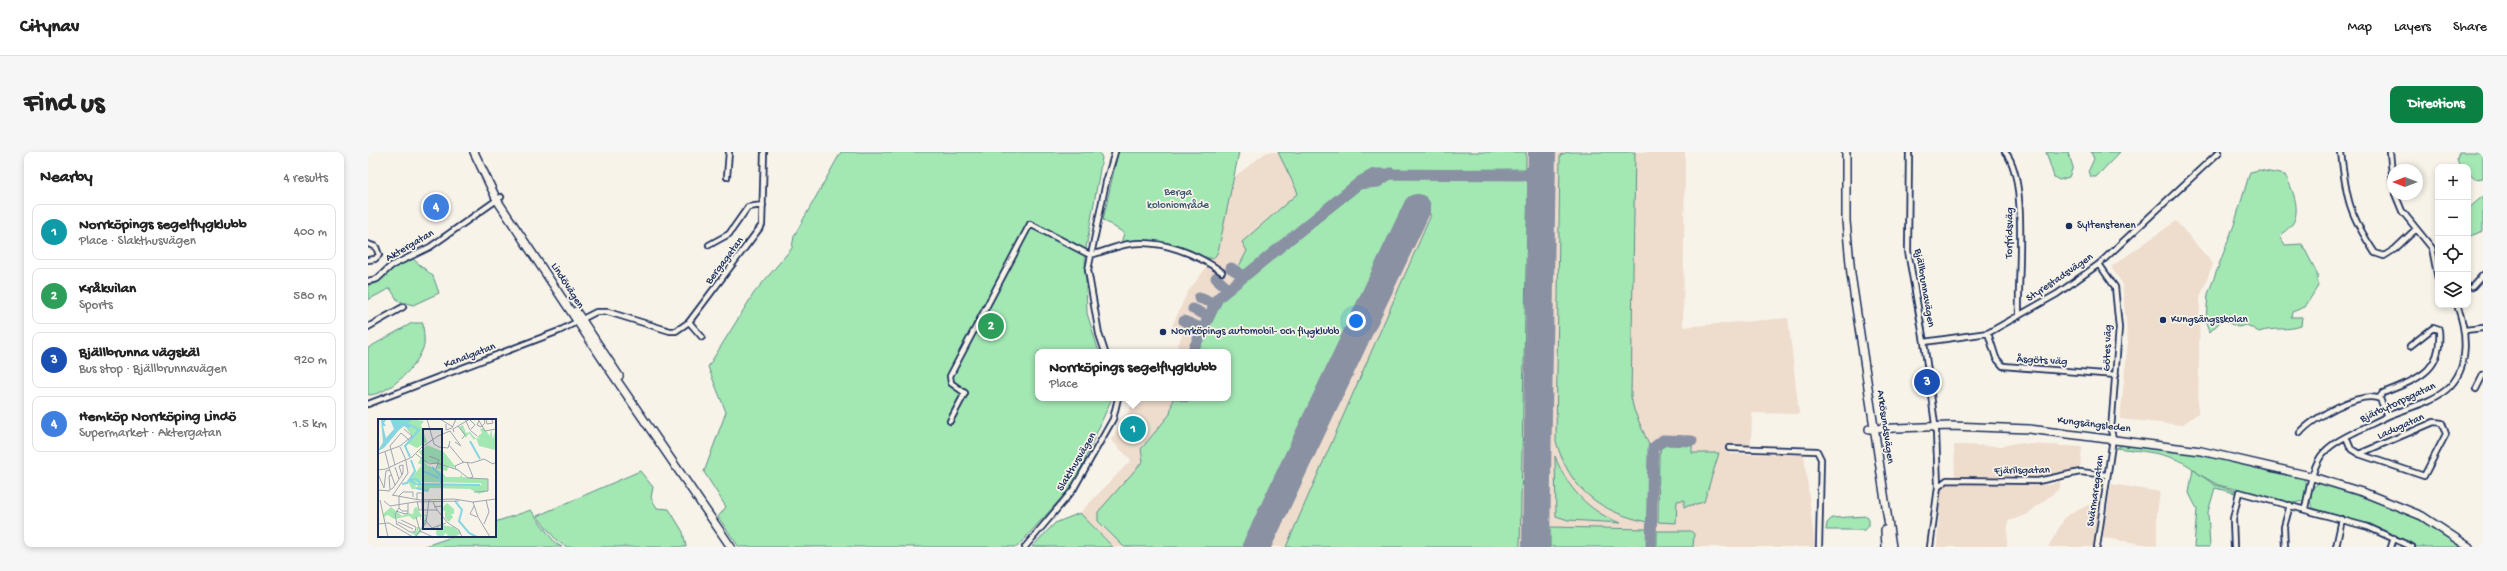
<!DOCTYPE html>
<html lang="en">
<head>
<meta charset="utf-8">
<style>
	:root { --surface:#fff; --page:#f6f6f6; --text:#222; --muted:#767676; --line:#e0e0e0; --accent:#0b8043 }
	body { margin:0; font-family:"Gochi Hand",sans-serif; background:var(--page); color:var(--text) }
	.controls { position:absolute; right:12px; top:12px; display:grid; overflow:hidden; border-radius:8px; box-shadow:0 2px 6px #0003 }
	.controls button { width:36px; height:36px; display:grid; place-items:center; padding:0; border:0; border-bottom:1px solid var(--line); background:var(--surface); color:var(--text); font:20px sans-serif }
	.compass { position:absolute; left:2019px; top:12px; width:36px; height:36px; border-radius:50%; background:var(--surface); box-shadow:0 2px 6px #0003; rotate:270deg }
	.you { position:absolute; left:988px; top:169px; width:14px; height:14px; margin:-10px; border:3px solid #fff; border-radius:50%; background:#1a73e8; box-shadow:0 0 0 6px #1a73e833 }
	.badge { display:grid; place-items:center; width:26px; height:26px; border-radius:50%; background:var(--accent); color:#fff; font-size:13px; font-weight:700 }
	.pin { position:absolute; translate:-50% -50%; border:2px solid #fff; box-shadow:0 1px 4px #0006 }
	.popup { position:absolute; left:667px; top:197px; width:196px; height:52px; box-sizing:border-box; display:grid; place-content:center; border-radius:8px; background:var(--surface); filter:drop-shadow(0 1px 3px #0005); font-size:13px; white-space:nowrap; color:var(--muted) }
	.popup b { font-size:15px; color:var(--text) }
	.popup::after { content:''; position:absolute; left:50%; top:100%; margin-left:-8px; border:8px solid transparent; border-top-color:var(--surface) }
	.list { margin:0; padding:0; list-style:none }
	h2 { display:flex; justify-content:space-between; align-items:center; height:52px; margin:0; padding:0 16px; font-size:17px }
	h2 small { font-size:13px; font-weight:400; color:var(--muted) }
	.list li { display:grid; grid-template-columns:26px 1fr auto; gap:12px; align-items:center; box-sizing:border-box; height:56px; margin:0 8px 8px; padding:0 8px; border:1px solid var(--line); border-radius:8px }
	.list b { display:block; font-size:15px; white-space:nowrap }
	.list p { margin:0; font-size:13px; white-space:nowrap; color:var(--muted) }
	.list em { font-size:13px; font-style:normal; color:var(--muted) }
	.icon { flex:none; width:22px; height:22px; fill:none; stroke:currentColor; stroke-width:2; stroke-linecap:round; stroke-linejoin:round }
	.map { position:relative; flex:none; width:2115px; height:395px; overflow:hidden; border-radius:8px }
	header { display:flex; align-items:center; gap:24px; box-sizing:border-box; height:56px; padding:0 20px; background:var(--surface); border-bottom:1px solid var(--line) }
	header strong { font-size:19px }
	nav { display:flex; gap:22px; margin-inline-start:auto; font-size:14px }
	.intro { display:flex; align-items:center; justify-content:space-between; box-sizing:border-box; height:96px; padding:0 24px }
	h1 { margin:0; font-size:28px }
	.button { padding:10px 18px; border-radius:8px; background:var(--accent); color:#fff; font-size:14px; font-weight:700 }
	main { display:flex; gap:24px; padding:0 24px }
	aside { flex:1; background:var(--surface); border-radius:8px; box-shadow:0 2px 6px #0003 }
	.map>svg:first-child { display:block }
</style>
</head>
<body>
<header>
<strong>Citynav</strong>
<nav><a>Map</a><a>Layers</a><a>Share</a></nav>
</header>
<div class="intro"><h1>Find us</h1><a class="button">Directions</a></div>
<main>
<aside>
<h2>Nearby<small>4 results</small></h2>
<ul class="list">
<li><span class="badge" style="background:#0f9aa8">1</span><div><b>Norrköpings segelflygklubb</b><p>Place · Slakthusvägen</p></div><em>400 m</em></li>
<li><span class="badge" style="background:#2e9e5b">2</span><div><b>Kråkvilan</b><p>Sports</p></div><em>580 m</em></li>
<li><span class="badge" style="background:#1a4fb4">3</span><div><b>Bjällbrunna vägskäl</b><p>Bus stop · Bjällbrunnavägen</p></div><em>920 m</em></li>
<li><span class="badge" style="background:#3f7fe0">4</span><div><b>Hemköp Norrköping Lindö</b><p>Supermarket · Aktergatan</p></div><em>1.5 km</em></li>
</ul>
</aside>
<div class="map">
<svg width="2115" height="395" viewBox="0 0 2115 395">
	<rect width="100%" height="100%" fill="#f7f3e8"/>
	<filter id="ink" filterUnits="userSpaceOnUse"><feTurbulence type="fractalNoise" baseFrequency=".025" numOctaves="2"/><feDisplacementMap in="SourceGraphic" scale="8" xChannelSelector="R" yChannelSelector="G"/><feConvolveMatrix kernelMatrix="1 2 1 2 8 2 1 2 1" color-interpolation-filters="sRGB"/></filter>
	<g filter="url(#ink)">
		<path fill="#eedccd" d="M899,0H1317L1315,175L1420,166L1431,262L1384,261L1383,294H1361V302L1436,303L1447,395H746L712,361L763,308L743,288L769,246H860V200H807L816,179L804,174L819,141L850,100L866,25Z
			M1808,69L1845,112L1832,145L1830,261L1814,273L1752,267L1760,190L1754,131L1743,115Z
			M1648,291L1714,295L1712,316L1680,326L1587,325L1586,293L1634,294Z
			M1692,329V336L1658,363L1640,369L1639,395H1569L1571,365H1568L1570,339L1574,334L1581,330L1681,333Z
			M1743,332L1792,340L1789,361V394L1735,386Z
			M1733,347L1726,395H1680L1698,364Z"/>
		<path fill="#a3e7b3" stroke="#5f8b88" d="M473,0H731L734,6L717,102L719,161L731,200H670V246H744L706,332L649,395H371L350,365L358,355L336,320L358,260L340,215L386,141L424,96L426,84Z
			M750,0H871L850,100L845,107L781,90L753,91L756,81L735,68Z
			M910,0H1158V17L1005,18L877,120L871,114L879,99L874,90L930,41Z
			M1200,0H1267L1263,245L1266,258L1284,300H1281L1279,370C1232,360 1201,337 1188,289L1192,3Z
			M1678,0H1700L1705,15L1701,25L1691,28L1686,25Z
			M1723,0H1752L1728,25H1723L1720,20L1726,7Z
			M2091,0H2115V26L2107,27L2100,21V15H2092L2089,7Z
			M1891,18L1917,23C1924,36 1933,56 1925,71C1922,76 1915,80 1912,84L1917,93L1934,92L1949,121L1950,134L1937,155L1924,160L1923,165H1934L1933,174C1919,179 1905,175 1891,180L1879,173L1870,175L1854,168L1842,180L1838,167L1840,142L1866,73L1882,20Z
			M1079,23L1160,25L1152,395H918L1063,63L1040,51L879,388L892,395H756L730,369V360L775,309L773,297L802,262L805,246L819,250L821,246H860V200H829L845,162L855,146L995,35L1009,34L1026,24Z
			M2115,44V79L2100,85V57Z
			M45,107L65,124L71,141L45,153L30,149L22,136L0,148V133L9,131L25,116Z
			M44,171H55C55,178 57,187 56,193C51,213 21,243 0,243V196Z
			M1303,291H1324V301H1351L1336,350L1316,355V348L1309,349L1308,371L1290,370L1291,303L1293,296Z
			M1757,292L1818,299L1932,324C1942,332 1938,338 1935,349L1926,351L1850,333L1831,322L1847,333L1871,340V342L1847,336L1840,360L1842,395H1826L1829,357L1821,341L1825,317L1831,322C1808,300 1777,300 1748,296Z
			M1187,304C1198,335 1222,361 1253,371L1200,368L1188,364Z
			M272,319L285,335L283,346L289,356L301,357L315,380L318,395H199L189,389L169,364Z
			M1950,331C2001,340 2053,365 2095,395H2049L1999,373L1945,356L1942,350L1944,337Z
			M163,358L187,391L194,395H54L87,384H127V370Z
			M712,361L745,395H664L687,371Z
			M1499,364L1501,367V374L1497,378H1458L1459,371L1464,366Z
			M1182,375L1279,377V395H1182Z
			M1289,379H1323L1326,382L1325,395H1289Z"/>
		<g fill="none" stroke-linecap="round" stroke-linejoin="round">
			<path stroke="#8991a3" stroke-width="11" d="M1155,23C1166,20 1171,11 1173,0
				M990,32L1010,30L1023,21
				M863,116L876,124
				M848,126L860,137
				M831,146L846,151
				M825,157L840,164
				M816,169L835,177
				M824,200L850,146L993,29L1006,22L1159,23L1171,33L1173,61
				M1283,395L1285,296L1295,288L1324,289"/>
			<path stroke="#8991a3" stroke-width="28" d="M889,393L1049,56
				M1168,395L1174,0"/>
			<defs>
				<path id="street" d="M1541,0L1540,99L1556,190L1568,280L1570,335L1562,395
					M1637,0C1661,26 1649,127 1651,164
					M1973,0C1978,46 1981,62 2007,101L2016,104L2027,97L2048,77
					M2022,0L2025,33
					M359,25L361,0
					M2027,42L2034,59L2064,96L2070,127
					M0,92L8,95L11,103L7,107L0,108
					M341,93L361,82L380,55L395,53
					M0,129L9,127L23,114L62,95L133,45
					M2104,135L2115,123
					M321,170L334,185
					M0,175L35,155
					M2097,178L2115,176
					M1620,181L1628,206L1635,214L1748,223
					M1556,190L1620,181L1689,142L1731,112L1851,0
					M737,200L731,182L720,118L738,30L747,0
					M2108,237L2115,223
					M2011,246L2015,241C2048,227 2075,221 2071,178L2065,176L2042,194
					M0,252L191,179L228,160H240L302,179H308L321,170L394,73L396,0
					M582,269L597,241L583,231L582,224L662,72L722,103C735,100 748,94 761,92C793,87 829,102 854,120
					M1932,281C1944,266 1993,238 2012,247L2020,264
					M1978,285L1983,297L1991,302L2066,270L2074,271L2078,282L2056,324L1991,302
					M1361,296L1449,299L1453,307L1451,395
					M1570,335L1579,328L1670,329L1712,320L1739,323
					M1937,356C1941,339 1943,319 1953,304C1961,293 1975,286 1987,280C1998,275 2009,269 2020,264C2039,256 2062,251 2078,238C2103,217 2099,179 2089,153
					M657,395L705,338L745,267L750,246
					M1729,395L1745,286L1743,278L1751,176L1747,135L1731,112
					M1866,395L1865,367L1871,340L2000,375L2044,395
					M1917,395L1916,375L1922,353
					M1968,395L1974,367
					M2023,395L2026,386"/>
				<path id="secondary" d="M106,0L129,48L237,211L363,395
					M1478,0V69L1483,122L1524,395
					M208,159L251,224
					M1501,277L1583,274L1661,277L1833,299L1938,323L1997,341L2054,364L2101,395
					M1517,378L1518,395"/>
			</defs>
			<use href="#street" stroke="#1b2f5e" stroke-width="8"/>
			<use href="#secondary" stroke="#1b2f5e" stroke-width="10"/>
			<use href="#street" stroke="#f7f3e8" stroke-width="4.5"/>
			<use href="#secondary" stroke="#f7f3e8" stroke-width="7"/>
		</g>
	</g>
	<g fill="#1b2f5e" stroke="#f7f3e8" stroke-width="1.5">
		<circle cx="1701" cy="74" r="4"/>
		<circle cx="1795" cy="168" r="4"/>
		<circle cx="795" cy="180" r="4"/>
	</g>
	<g text-anchor="middle" dominant-baseline="central" stroke-width="3.5" stroke-linejoin="round" paint-order="stroke">
		<g font-size="11" fill="#36546f" stroke="#f7f3e8">
			<text x="810" y="41">Berga<tspan x="810" dy="13">koloniområde</tspan></text>
		</g>
		<g font-size="11" fill="#1b2f5e" stroke="#f7f3e8" text-anchor="start">
			<text x="1709" y="74">Syltenstenen</text>
			<text x="1803" y="168">Kungsängsskolan</text>
			<text x="803" y="180">Norrköpings automobil- och flygklubb</text>
		</g>
		<g font-size="11" fill="#1b2f5e" stroke="#f7f3e8">
			<text transform="translate(1642 81) rotate(-89)">Torfridsväg</text>
			<text transform="translate(42 94) rotate(-30)">Aktergatan</text>
			<text transform="translate(357 109) rotate(-53)">Bergagatan</text>
			<text transform="translate(1692 126) rotate(-34)">Styrestadsvägen</text>
			<text transform="translate(199 134) rotate(57)">Lindövägen</text>
			<text transform="translate(1556 136) rotate(80)">Bjällbrunnavägen</text>
			<text transform="translate(1740 196) rotate(-88)">Götes väg</text>
			<text transform="translate(102 204) rotate(-21)">Kanalgatan</text>
			<text transform="translate(1674 209) rotate(3)">Åsgöts väg</text>
			<text transform="translate(2030 251) rotate(-25)">Bjärbytorpsgatan</text>
			<text transform="translate(1726 273) rotate(7)">Kungsängsleden</text>
			<text transform="translate(1517 275) rotate(82)">Arkösundsvägen</text>
			<text transform="translate(2033 275) rotate(-24)">Ladugatan</text>
			<text transform="translate(709 310) rotate(-59)">Slakthusvägen</text>
			<text transform="translate(1654 319) rotate(-1)">Fjärilsgatan</text>
			<text transform="translate(1728 339) rotate(-82)">Svärmaregatan</text>
		</g>
	</g>
	<g transform="translate(10 267)">
		<rect width="118" height="118" fill="#f7f3e8"/>
		<path d="M31,0L46,2L43,6L49,23L39,29L29,24L34,17L26,6L30,10L31,5H26ZM88,4L85,6L88,14L92,13L97,19H99L103,20L99,18L104,14L102,10L106,9L112,17L113,10L115,20L117,13V31L101,27L98,19L96,21L91,14L88,19L81,8ZM49,26L66,33L77,47L76,49L71,47L69,52L59,50L60,45L47,43L49,46L64,53L68,58H82L84,55V58L110,60V72L101,75L92,70L52,69L50,73L39,69L40,65L104,66L102,64L42,63L37,64L38,70H34L30,63L44,46L40,44L44,37L41,33ZM69,84L76,90V95H73L75,98L71,103L67,99V92L63,91H67L63,90ZM13,88L24,97L30,94L40,96L35,95L36,89L39,88L43,96H49L50,92L47,105L43,111L45,114L43,113L38,118H33L29,115L36,118L37,116L33,114L38,113L39,108H42L39,113L43,109L48,97H43V102L42,97L36,101L31,97L16,100L10,96L6,98L8,101L6,99V98L5,95ZM64,106L76,108L83,114L77,118H67L70,116L67,114L65,118H61L58,115L59,107L62,110Z" fill="#a3e7b3"/>
		<path d="M3,0H9L6,4L8,7H5L8,19L16,10L12,0H31L33,3H29L33,6L31,10L26,7L21,11L6,29L0,32L5,23Z" fill="#86d5e3"/>
		<path fill="none" stroke="#86d5e3" stroke-width="2" d="M92,22L102,40M32,38L27,27L41,11L33,6M54,48L63,57V64M45,52L61,59M24,65L29,64L37,52L33,41M37,65L32,61L38,60L43,65M37,65L102,66M38,69L50,72M77,82L84,91L81,102L91,114L99,118"/>
		<path fill="none" stroke="#9fa5b1" stroke-width="1" d="M49,0L56,25L61,28L70,29L71,26M62,0L75,8M87,0L92,11L99,17M100,0L107,12L118,10M108,0L109,5L115,4L114,1M92,1L97,6L93,10M101,2L99,6L103,8L107,4L106,0M68,5V11L74,9L78,0M80,7L87,16L84,20M72,12L83,27L77,23M76,13L75,10L92,0M72,22L71,26L85,43M22,27L34,17L26,10M22,28L28,41M7,33L11,48M0,35L22,27M38,35L51,45L59,44L80,51L90,59M51,37L61,41L58,50M26,42L34,38L44,28L60,17L72,12M85,43L94,44L106,40L115,45L118,43M89,43L95,58L92,59M17,46L12,27L23,14L31,21M17,48L21,60M11,49L17,66M78,50L77,47L86,43M0,51L8,50L27,41M0,55L6,69M90,59L110,60V72L96,73M6,69L8,52L12,51M0,71L12,72M12,71L15,69L24,56L25,53V46L21,47L24,56M12,71L11,57L14,56M14,76L42,81L76,80L95,83L118,80M15,76L30,54L28,42M2,81L10,118M39,81V74H44V91M6,82L12,87L37,83L81,82M39,82L41,91H59M55,83L59,91L70,104L81,111L84,118M95,83L100,98L112,118M96,87L92,95L99,98M56,88L64,87L65,82M18,92L27,95L30,94V84M30,92H24L21,89V77L25,73H35V78M38,98L42,112L55,118M23,101L38,108M47,101L54,109L68,104M20,103L35,110M0,105L11,104L35,118M19,105L32,113H37L38,108M106,105L111,93L108,81M19,106L17,95L21,89M37,118L48,104L51,81"/>
		<path fill="#1b2f5e" fill-opacity="0.15" stroke="#1b2f5e" stroke-width="2" d="M45,10H64V110H45Z"/>
		<rect width="118" height="118" fill="none" stroke="#1b2f5e" stroke-width="2"/>
	</g>
</svg>
<div class="controls">
<button>+</button>
<button>−</button>
<button><svg class="icon" aria-label="locate" viewBox="0 0 24 24"><circle cx="12" cy="12" r="6"/><path d="M12 2v4M12 18v4M2 12h4M18 12h4"/></svg></button>
<button><svg class="icon" aria-label="layers" viewBox="0 0 24 24"><path d="M12 4l9 5-9 5-9-5zM3 14l9 5 9-5"/></svg></button>
</div>
<svg class="compass" viewBox="-18 -18 36 36"><path d="M0-13l5 13h-10z" fill="#e53935"/><path d="M0 13l5-13h-10z" fill="#767676"/></svg>
<div class="you"></div>
<div class="pin badge" style="left:765px;top:277px;background:#0f9aa8">1</div>
<div class="popup"><b>Norrköpings segelflygklubb</b>Place</div>
<div class="pin badge" style="left:623px;top:174px;background:#2e9e5b">2</div>
<div class="pin badge" style="left:1559px;top:230px;background:#1a4fb4">3</div>
<div class="pin badge" style="left:68px;top:55px;background:#3f7fe0">4</div>
</div>
</main>
</body>
</html>
